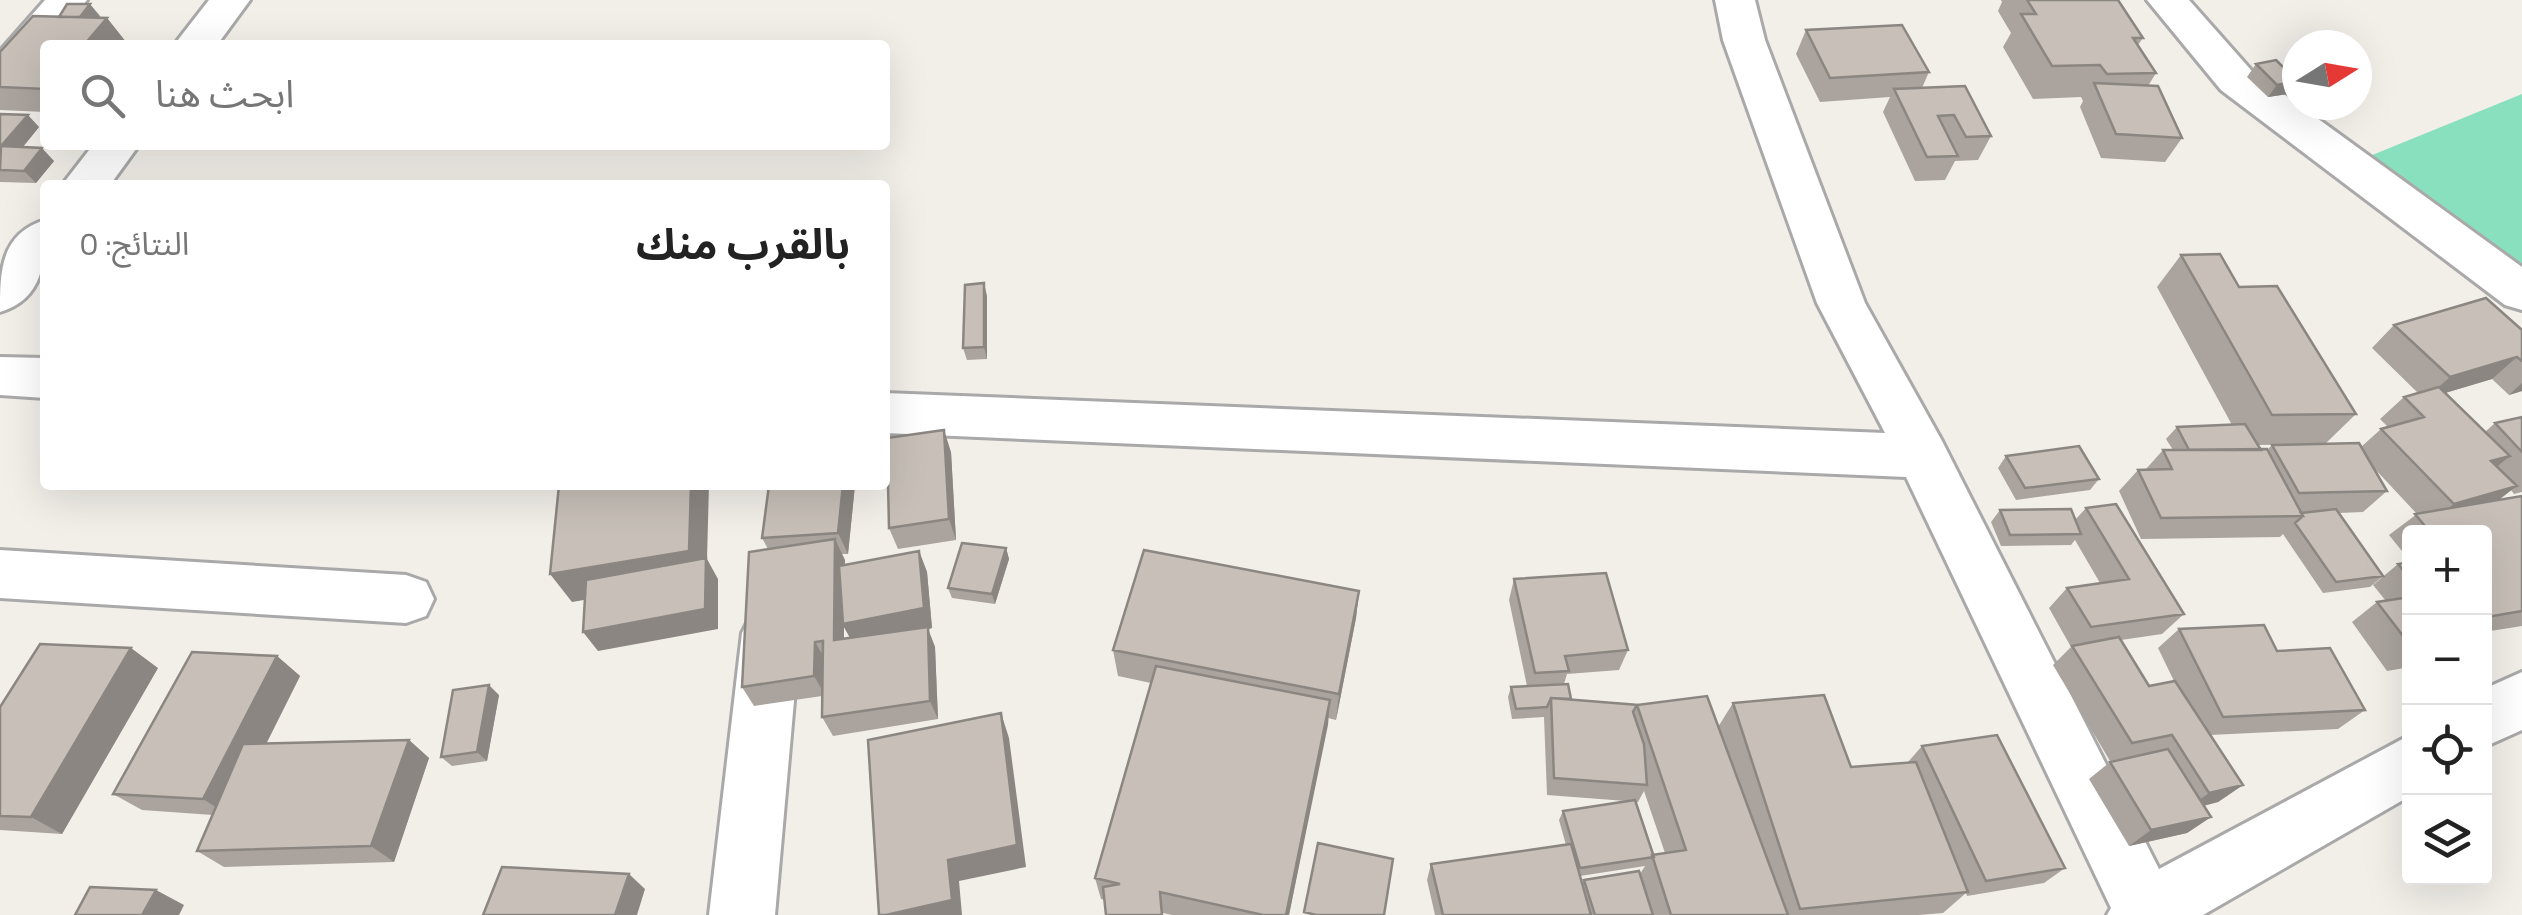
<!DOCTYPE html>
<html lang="ar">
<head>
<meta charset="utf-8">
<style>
	:root { --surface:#fff; --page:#f6f6f6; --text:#222; --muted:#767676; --line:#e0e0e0 }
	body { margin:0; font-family:"Titillium Web","Noto Sans Arabic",sans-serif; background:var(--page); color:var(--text); direction:rtl }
	.controls { position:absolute; right:30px; bottom:30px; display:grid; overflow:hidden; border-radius:10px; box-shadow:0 10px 40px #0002 }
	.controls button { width:90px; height:90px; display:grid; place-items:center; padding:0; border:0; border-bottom:2px solid var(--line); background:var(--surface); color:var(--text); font:50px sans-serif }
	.compass { position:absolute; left:2282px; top:30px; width:90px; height:90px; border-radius:50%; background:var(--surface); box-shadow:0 10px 40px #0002; rotate:79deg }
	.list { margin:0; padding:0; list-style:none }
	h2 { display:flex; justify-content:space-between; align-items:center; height:130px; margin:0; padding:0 40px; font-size:42px }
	h2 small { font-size:32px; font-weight:400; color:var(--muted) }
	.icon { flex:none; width:55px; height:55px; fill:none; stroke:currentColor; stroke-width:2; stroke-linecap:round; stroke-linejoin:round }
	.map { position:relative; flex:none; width:2522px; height:915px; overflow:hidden; direction:ltr }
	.search { position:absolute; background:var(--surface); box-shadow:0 10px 40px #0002; left:40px; top:40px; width:850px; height:110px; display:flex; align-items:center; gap:25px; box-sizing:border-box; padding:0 35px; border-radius:10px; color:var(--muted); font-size:38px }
	.panel { position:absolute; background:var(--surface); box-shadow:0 10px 40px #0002; left:40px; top:180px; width:850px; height:310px; border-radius:10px; direction:rtl }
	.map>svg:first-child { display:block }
</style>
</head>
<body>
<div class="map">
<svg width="2522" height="915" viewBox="0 0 2522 915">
	<rect width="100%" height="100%" fill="#f2efe9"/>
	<path fill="#88e0be" d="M2522,94V273L2365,158Z"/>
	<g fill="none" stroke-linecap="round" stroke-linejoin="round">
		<defs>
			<path id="minor" d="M45,0H87L51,45H45V52L15,88L0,92V51Z
				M209,0H250L217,45H174Z
				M1715,0H1755L1765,40L1865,303L1942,441L2159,869L2410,735V796L2203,915H2107L2111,908L1906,477L885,433V393L1885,433L1817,303L1723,40Z
				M2147,0H2189L2251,70L2522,267V310L2505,305L2221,90Z
				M93,145H139L110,185H62Z
				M45,220C45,260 45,298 0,312C0,272 0,234 45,220Z
				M0,357L45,358V398L0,395Z
				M0,550L406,575L426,582L434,599L426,616L406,623L0,598Z
				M771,608L791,615L800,633L775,915H709L742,633L751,615Z
				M2522,672V730L2484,747V689Z"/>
		</defs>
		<use href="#minor" stroke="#a9a9a9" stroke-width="6"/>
		<use href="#minor" fill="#fff" fill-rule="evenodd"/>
	</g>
	<path fill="#aba49e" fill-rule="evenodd" d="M2001,0H2118L2143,38L2138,45L2156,73L2148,86L2182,138L2165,162L2101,158L2080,107L2083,101L2081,97L2033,99L2003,47L2011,33L1998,11L2002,2Z
		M100,16L99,18H107L126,42L124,45H45V112L0,110V52Z
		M1806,30L1929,72L1922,88L1991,136L1978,160L1955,161L1945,180L1915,181L1883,112L1890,97L1820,102L1796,54Z
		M2256,64L2297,81L2288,94L2268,97L2247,77Z
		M0,114L39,127L23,147L54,161L36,183L0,182Z
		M2181,255L2239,287L2356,414L2325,444L2258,445L2261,450H2267L2272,445L2361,447L2381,429L2388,427L2380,419L2404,397L2418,393L2372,348L2394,325L2522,330V391L2509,395L2492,379L2445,393L2485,432L2495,423L2522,417V492L2514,494L2511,490L2499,500L2522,496V626L2484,632V532H2410V561L2389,535L2417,514L2373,467L2387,491L2363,512L2338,513L2383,576L2370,587L2323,593L2283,534L2280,537L2141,539L2119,491L2138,470L2146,469L2163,450H2173L2166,439L2177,427L2232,425L2157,287Z
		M987,296V359L967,360L963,348Z
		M951,452L956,540L898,549L889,528Z
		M2006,456L2099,479L2090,490L2016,500L1998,468Z
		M855,485L848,554H842L845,565L919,551L927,572L932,628L928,629L935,647L938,719L833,736L822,717V696L754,706L742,687L768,549L762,538ZM844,627L850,638L844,639Z
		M2086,508L2184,614L2162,634L2121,640L2149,686L2174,681L2158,648L2179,629L2277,651L2365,710L2338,729L2210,735L2243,785L2218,802L2204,806L2211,817L2187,833L2129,846L2089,779L2110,762L2150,753L2110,761L2053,665L2071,647L2049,608L2067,588L2100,583L2075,540L2071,545L2001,546L1991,522L2000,510L2075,520Z
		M1006,548L1009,559L995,604L952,598L948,588Z
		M2410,562V667L2387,671L2352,622L2377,602L2386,601L2373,585L2398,564Z
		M1514,579L1628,650L1619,670L1567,674L1564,684L1571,699L1639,705L1718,727L1733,703L1851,767L1908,762L1922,746L2065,868L2044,883L1967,896L1966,893L1943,913L1919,915H1435L1427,880L1431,864L1566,845L1559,820L1563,811L1626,801L1547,795L1544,717L1512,719L1508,697L1511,687L1527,686L1509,600ZM1644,791L1665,853L1653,855L1636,802H1638ZM1645,866L1640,874L1584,880L1582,884L1580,876Z
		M1359,591L1356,618L1336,720L1328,718L1289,915H1172L1101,899L1095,878L1151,683L1118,676L1113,650Z
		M277,656L300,676L266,744L409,740L429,758L394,862L224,867L197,851L213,815L142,810L113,794Z
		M158,668L62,834L0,830V707Z
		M499,695L487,761L452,766L441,757Z"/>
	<path fill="#8b8681" d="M90,4L100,16L90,31L80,18Z
		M107,18L126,42L124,45H84Z
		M2297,81L2288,94L2268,97L2277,85Z
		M28,115L39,127L13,159L1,146Z
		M42,148L54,161L36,183L24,171Z
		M984,283L987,296V359L984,347Z
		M2517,357L2492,379L2425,399L2450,377Z
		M2522,383V391L2509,395Z
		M944,430L951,452L956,540L949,519Z
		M2510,456L2483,478L2491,461Z
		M691,485H709L707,559L718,579V629L598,651L583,632L706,579L572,602L550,574Z
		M843,485H855L848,554L838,533Z
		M2517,486L2489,507L2428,525L2454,504Z
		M835,539L845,560L844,623L919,551L927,572L932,628L928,629L935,647L938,719L930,701L853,643L844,627V660L834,640Z
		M1006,548L1009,559L995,604L992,594Z
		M1359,591L1356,618L1336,720L1339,694Z
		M815,642L826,661L825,695L814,676Z
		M131,648L158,668L62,834L31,817Z
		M277,656L300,676L230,816L203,799Z
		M489,685L499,695L487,761L477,752Z
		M1330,700L1328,725L1289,915H1286Z
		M1001,713L1009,738L1026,867L959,881L962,915H886L948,860Z
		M409,740L429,758L394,862L371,846Z
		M2243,785L2218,802L2185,810L2209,793Z
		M2211,817L2187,833L2129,846L2151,830Z
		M629,874L645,889L637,915H615Z
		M156,890L184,905L179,915H142Z"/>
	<path fill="#c7bfb8" stroke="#8b8681" stroke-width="2.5" d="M2027,0H2118L2143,38H2133L2156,73L2107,74L2100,65L2052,66L2021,14H2036Z
		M67,4H90L80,17H59Z
		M33,16L107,18L84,45H45V89L0,87V52Z
		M1902,25L1929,72L1830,78L1806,30Z
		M2276,60L2297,81L2277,85L2256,64Z
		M2094,83L2158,86L2182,138L2116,134Z
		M1965,86L1991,136L1966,137L1954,115L1938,116L1958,156L1927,157L1894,89Z
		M0,114L28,115L1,146H0Z
		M1,146L42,148L24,171L0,170Z
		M2220,254L2239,287L2277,286L2356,414L2272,415L2181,255Z
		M984,283V347L963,348L965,285Z
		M2486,298L2522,330V361L2517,357L2450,377L2394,325Z
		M2439,387L2510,456L2491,461L2517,486L2454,504L2381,429L2424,417L2404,397Z
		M2522,417V452L2495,423Z
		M2245,424L2261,450H2189L2177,427Z
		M944,430L949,519L889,528L887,438Z
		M2359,443L2387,491L2299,493L2272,445Z
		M2079,446L2099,479L2025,488L2006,456Z
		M2267,449L2303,516L2161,518L2138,470L2172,469L2163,450Z
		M559,485H691L689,551L550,574Z
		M769,485H843L838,533L762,538Z
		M2522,496V611L2487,617L2484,614V532H2430L2415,514Z
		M2116,504L2184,614L2091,627L2067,588L2129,579L2086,508Z
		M2071,509L2081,534L2010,535L2000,510Z
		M2336,509L2383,576L2336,582L2295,523L2303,516L2301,513Z
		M835,539L834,640L928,627L930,701L822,717L823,641L815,642L814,676L742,687L749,552Z
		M962,543L1006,548L992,594L948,588Z
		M1144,550L1359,591L1339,694L1113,650Z
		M919,551L924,608L843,624L839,566Z
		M706,558L705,609L583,632L586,580Z
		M2410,562V578L2398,564Z
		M1606,573L1628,650L1565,656L1569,671L1535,673L1514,579Z
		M2410,597V645L2377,602Z
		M2264,625L2277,651L2330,648L2365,710L2223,717L2179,629Z
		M2119,637L2149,686L2175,681L2243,785L2209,793L2172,735L2132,743L2072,646Z
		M40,644L131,648L31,817L0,816V707Z
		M192,652L277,656L203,799L113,794Z
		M1156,666L1330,700L1286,915H1263L1160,892L1162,915H1106L1103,887L1120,884L1095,878Z
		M1568,684L1571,699L1551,698L1547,707L1516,709L1511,687Z
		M489,685L477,752L441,757L453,690Z
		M1824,695L1851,767L1916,762L1968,892L1800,909L1733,703Z
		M1707,696L1788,915H1671L1652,855L1686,850L1637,705Z
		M1551,698L1639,705H1637L1633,712L1644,744L1647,785L1554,778Z
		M1001,713L1017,845L948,860L952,900L886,915H879L868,740Z
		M1997,735L2065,868L1986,881L1922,746Z
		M409,740L371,846L197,851L243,744Z
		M2168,749L2211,817L2151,830L2110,762Z
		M1635,800L1654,857L1580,868L1563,811Z
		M1318,843L1393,859L1384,915H1316L1304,912Z
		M1571,844L1591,915H1443L1431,864Z
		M502,867L629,874L615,915H483Z
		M1639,871L1653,915H1595L1584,880Z
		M90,887L156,890L142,915H75Z"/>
</svg>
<div class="controls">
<button>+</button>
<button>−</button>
<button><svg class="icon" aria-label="locate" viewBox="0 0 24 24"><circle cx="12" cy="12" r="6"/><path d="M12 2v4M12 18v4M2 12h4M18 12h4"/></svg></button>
<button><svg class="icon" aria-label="layers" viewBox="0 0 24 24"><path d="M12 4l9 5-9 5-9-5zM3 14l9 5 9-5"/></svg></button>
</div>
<svg class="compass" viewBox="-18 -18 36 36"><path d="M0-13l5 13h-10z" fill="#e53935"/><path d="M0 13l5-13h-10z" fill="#767676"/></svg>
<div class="search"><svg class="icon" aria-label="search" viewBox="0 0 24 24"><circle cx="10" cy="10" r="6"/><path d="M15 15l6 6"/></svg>ابحث هنا</div>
<section class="panel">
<h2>بالقرب منك<small>النتائج: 0</small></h2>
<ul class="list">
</ul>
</section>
</div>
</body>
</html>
